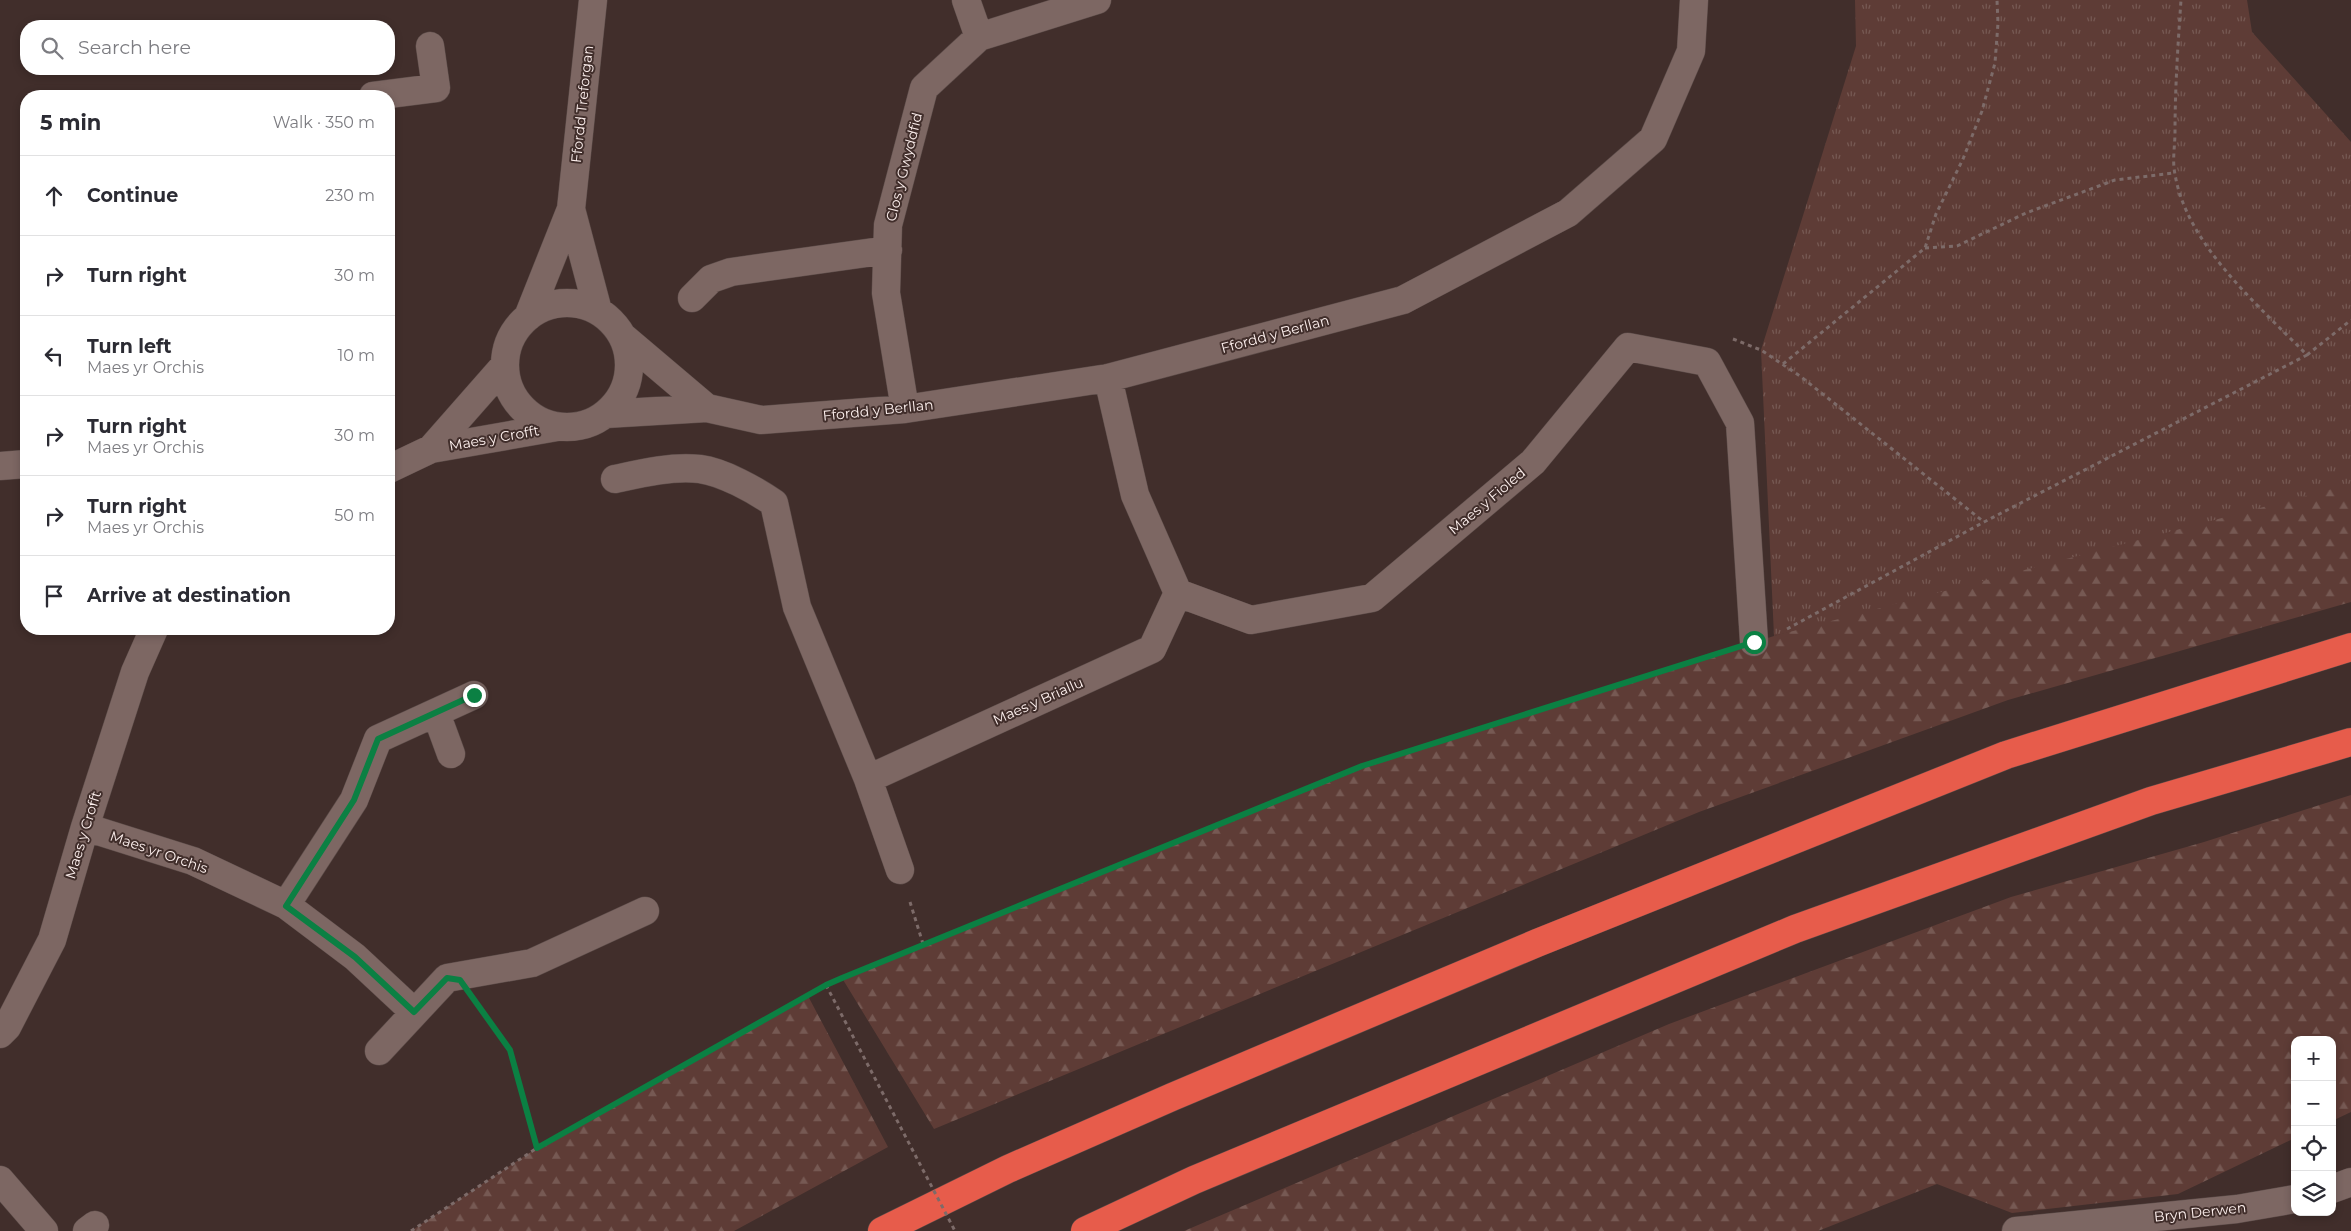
<!DOCTYPE html>
<html lang="en">
<head>
<meta charset="utf-8">
<style>
	:root { --surface:#fff; --page:#f7f7f7; --text:#2b2b33; --muted:#7c7c81; --line:#e1e1e2 }
	body { margin:0; font-family:Montserrat,sans-serif; background:var(--page); color:var(--text) }
	.controls { position:absolute; right:15px; bottom:15px; display:grid; overflow:hidden; border-radius:10px; box-shadow:0 2px 8px #0003 }
	.controls button { width:45px; height:45px; display:grid; place-items:center; padding:0; border:0; border-bottom:1px solid var(--line); background:var(--surface); color:var(--text); font:25px sans-serif }
	.stop { position:absolute; width:15px; height:15px; margin:-11px; border:4px solid #0b8043; border-radius:50%; background:#fff }
	.stop.end { background:#0b8043; border-color:#fff; box-shadow:0 1px 5px #0008 }
	.list { margin:0; padding:0; list-style:none }
	h2 { display:flex; justify-content:space-between; align-items:center; height:65px; margin:0; padding:0 20px; font-size:21px }
	h2 small { font-size:16px; font-weight:400; color:var(--muted) }
	.list li { display:grid; grid-template-columns:32px 1fr auto; gap:15px; align-items:center; box-sizing:border-box; height:80px; padding:0 20px; border-top:1px solid var(--line) }
	.list b { display:block; font-size:19px; white-space:nowrap }
	.list p { margin:0; font-size:16px; white-space:nowrap; color:var(--muted) }
	.list em { font-size:16px; font-style:normal; color:var(--muted) }
	.icon { flex:none; width:28px; height:28px; fill:none; stroke:currentColor; stroke-width:2; stroke-linecap:round; stroke-linejoin:round }
	.map { position:relative; flex:none; width:2351px; height:1231px; overflow:hidden }
	.search { position:absolute; background:var(--surface); box-shadow:0 2px 8px #0003; left:20px; top:20px; width:375px; height:55px; display:flex; align-items:center; gap:12px; box-sizing:border-box; padding:0 18px; border-radius:20px; color:var(--muted); font-size:19px }
	.panel { position:absolute; background:var(--surface); box-shadow:0 2px 8px #0003; left:20px; top:90px; width:375px; height:545px; border-radius:20px }
	.map>svg:first-child { display:block }
</style>
</head>
<body>
<div class="map">
<svg width="2351" height="1231" viewBox="0 0 2351 1231">
	<defs>
		<pattern id="forest-firs" width="22" height="20" patternUnits="userSpaceOnUse" patternTransform="scale(1.25)"><rect width="22" height="20" fill="#5e3c36"/><path d="M5 1l3.5 6h-7zM16 11l3.5 6h-7z" fill="#765953"/></pattern>
		<pattern id="park-tufts" width="24" height="20" patternUnits="userSpaceOnUse" patternTransform="scale(1.25)"><rect width="24" height="20" fill="#5e3c36"/><path d="M3 7l-1-3M5 7V3M7 7l1-3M15 17l-1-3M17 17v-4M19 17l1-3" fill="none" stroke="#765953"/></pattern>
	</defs>
	<rect width="100%" height="100%" fill="#412e2b"/>
	<path fill="url(#forest-firs)" d="M2351,470V602L2008,700L1699,812L934,1129L842,978L1362,767L1774,636Z
		M2351,795V1112L2332,1121V1040H2295V1138L2178,1194L2012,1213L1937,1184L1818,1231H1184L1669,1024L2011,897L2204,842Z
		M808,996L888,1147L734,1231H411L537,1148Z"/>
	<path fill="url(#park-tufts)" d="M1855,0H2247L2252,32L2351,142V484L1774,636L1761,350L1856,46Z"/>
	<g fill="none" stroke-linecap="round" stroke-linejoin="round">
		<defs>
			<path id="minor" d="M966,0L979,37
				M373,96L436,88L430,46
				M571,209L598,311
				M692,298L711,279L731,272L888,250
				M505 365a62 62 0 1 1 124 0a62 62 0 1 1-124 0Z
				M528,317L571,209L593,0
				M622,336L707,408
				M1108,378L1135,495L1178,593L1251,620L1372,598L1533,462L1628,347L1707,362L1740,423L1754,642
				M905,409L886,293L888,225L924,88L979,37L1097,0
				M606,414L707,408L761,420L905,409L1108,378L1403,300L1568,213L1653,139L1691,51L1694,0
				M431,449L504,366
				M0,466L26,464
				M389,469L431,449L557,427
				M615,479C642,473 671,466 700,469C723,472 755,490 774,503L797,607L868,779L900,870
				M436,713L451,754
				M868,779L1152,649L1178,593
				M85,827L193,861L286,905L355,957L414,1012
				M286,905L354,800L378,739L474,695
				M0,1034L7,1027L52,940L85,827L135,672L154,629
				M379,1051L447,978L532,963L645,911
				M0,1180L44,1231
				M2332,1189L2351,1182
				M87,1231L95,1225
				M2016,1231L2237,1209L2295,1199"/>
			<path id="highway" d="M882,1231L1008,1169L1172,1097L1537,943L2006,755L2351,647
				M1085,1231L1194,1180L1795,929L2151,801L2351,742"/>
		</defs>
		<use href="#minor" stroke="#5b4b48" stroke-width="29"/>
		<use href="#highway" stroke="#5b4b48" stroke-width="29"/>
		<path stroke="#7d6b69" stroke-width="3" stroke-dasharray="4 4" stroke-linecap="butt" d="M1925,248L1957,246L2026,213L2115,180L2174,173
			M1733,339L1761,350L1800,376L1984,522
			M2307,355L2351,320
			M1783,364L1925,248L1936,214L1963,159L1982,111L1995,63L1998,23L1997,0
			M1787,629L1984,522L2307,355C2259,306 2186,244 2175,174C2172,161 2175,146 2175,132C2175,88 2178,44 2181,0
			M910,902L924,947
			M480,1007L510,1050L537,1148
			M411,1231L537,1148L826,985L1362,767L1722,652"/>
		<use href="#minor" stroke="#7d6763" stroke-width="28"/>
		<use href="#highway" stroke="#e75c4b" stroke-width="28"/>
		<path stroke="#7d6b69" stroke-width="3" stroke-dasharray="4 4" stroke-linecap="butt" d="M826,985L955,1231"/>
	</g>
	<g fill="none" stroke-linecap="round" stroke-linejoin="round">
		<path stroke="#0b8043" stroke-width="6" d="M474,695L378,739L354,800L286,906L355,957L414,1012L447,978L460,980L510,1050L537,1148L826,985L842,978L1362,766L1754,642"/>
	</g>
	<g text-anchor="middle" dominant-baseline="central" stroke-width="4" stroke-linejoin="round" paint-order="stroke">
		<g font-size="14" fill="#fef1ef" stroke="#412e2b">
			<text transform="translate(582 104) rotate(-84)">Ffordd Treforgan</text>
			<text transform="translate(904 167) rotate(-76)">Clos y Gwyddfid</text>
			<text transform="translate(1275 334) rotate(-15)">Ffordd y Berllan</text>
			<text transform="translate(878 410) rotate(-6)">Ffordd y Berllan</text>
			<text transform="translate(494 438) rotate(-10)">Maes y Crofft</text>
			<text transform="translate(1487 501) rotate(-40)">Maes y Fioled</text>
			<text transform="translate(1038 701) rotate(-24)">Maes y Briallu</text>
			<text transform="translate(83 835) rotate(-73)">Maes y Crofft</text>
			<text transform="translate(159 852) rotate(19)">Maes yr Orchis</text>
			<text transform="translate(2200 1212) rotate(-6)">Bryn Derwen</text>
		</g>
	</g>
</svg>
<div class="controls">
<button>+</button>
<button>−</button>
<button><svg class="icon" aria-label="locate" viewBox="0 0 24 24"><circle cx="12" cy="12" r="6"/><path d="M12 2v4M12 18v4M2 12h4M18 12h4"/></svg></button>
<button><svg class="icon" aria-label="layers" viewBox="0 0 24 24"><path d="M12 4l9 5-9 5-9-5zM3 14l9 5 9-5"/></svg></button>
</div>
<div class="stop" style="left:1754px;top:642px"></div>
<div class="stop end" style="left:474px;top:695px"></div>
<div class="search"><svg class="icon" aria-label="search" viewBox="0 0 24 24"><circle cx="10" cy="10" r="6"/><path d="M15 15l6 6"/></svg>Search here</div>
<section class="panel">
<h2>5 min<small>Walk · 350 m</small></h2>
<ul class="list">
<li><svg class="icon" aria-label="ahead" viewBox="0 0 24 24"><path d="M12 20V5M6 11l6-6 6 6"/></svg><div><b>Continue</b></div><em>230 m</em></li>
<li><svg class="icon" aria-label="right" viewBox="0 0 24 24"><path d="M7 20v-9h11M14 6l5 5-5 5"/></svg><div><b>Turn right</b></div><em>30 m</em></li>
<li><svg class="icon" aria-label="left" viewBox="0 0 24 24"><path d="M17 20v-9H6M10 6l-5 5 5 5"/></svg><div><b>Turn left</b><p>Maes yr Orchis</p></div><em>10 m</em></li>
<li><svg class="icon" aria-label="right" viewBox="0 0 24 24"><path d="M7 20v-9h11M14 6l5 5-5 5"/></svg><div><b>Turn right</b><p>Maes yr Orchis</p></div><em>30 m</em></li>
<li><svg class="icon" aria-label="right" viewBox="0 0 24 24"><path d="M7 20v-9h11M14 6l5 5-5 5"/></svg><div><b>Turn right</b><p>Maes yr Orchis</p></div><em>50 m</em></li>
<li><svg class="icon" aria-label="arrive" viewBox="0 0 24 24"><path d="M6 21V4h12l-3 4 3 4H6"/></svg><div><b>Arrive at destination</b></div></li>
</ul>
</section>
</div>
</body>
</html>
